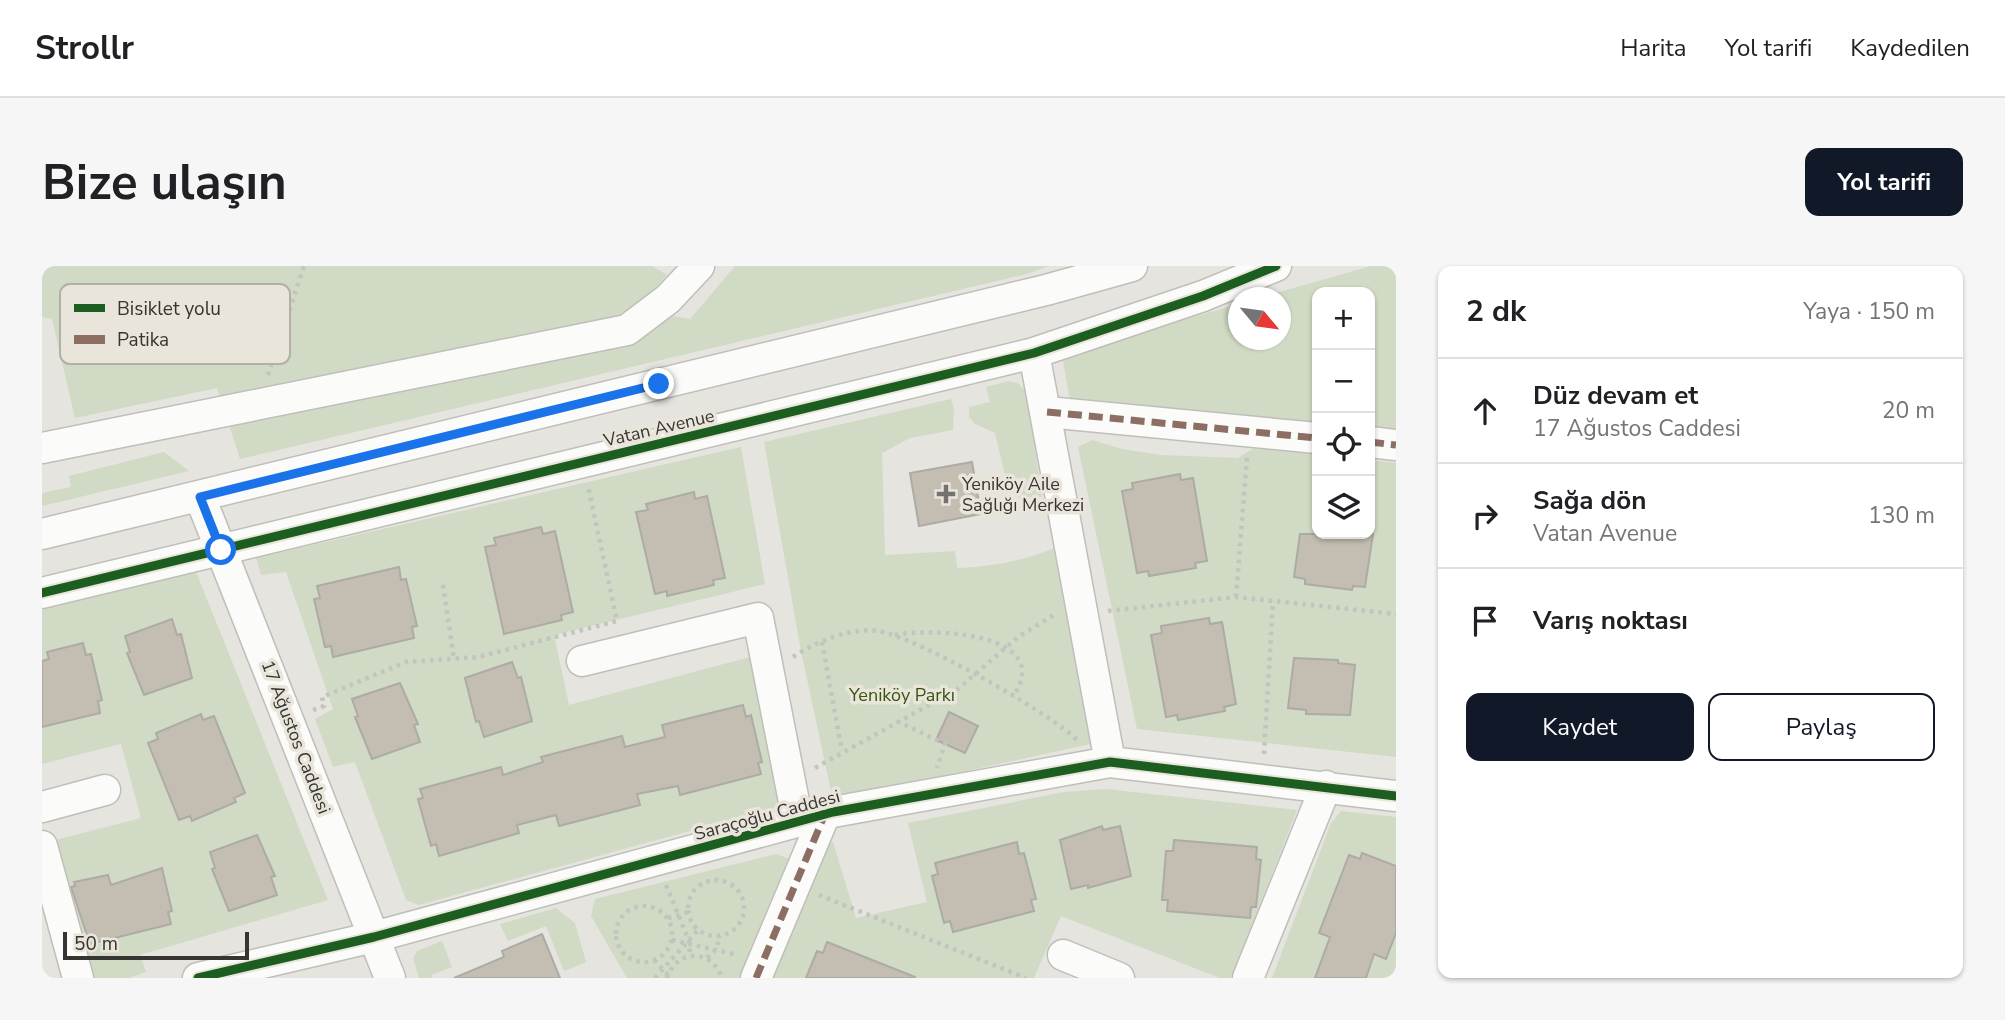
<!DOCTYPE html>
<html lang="tr">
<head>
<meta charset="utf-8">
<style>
	:root { --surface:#fff; --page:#f6f6f6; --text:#202124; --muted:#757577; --line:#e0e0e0; --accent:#111827 }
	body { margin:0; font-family:"Nunito Sans",sans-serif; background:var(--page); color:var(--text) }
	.controls { position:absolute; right:21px; top:21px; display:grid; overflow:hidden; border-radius:14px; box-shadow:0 2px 5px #0004 }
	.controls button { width:63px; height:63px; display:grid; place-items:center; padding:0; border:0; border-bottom:2px solid var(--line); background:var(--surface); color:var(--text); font:35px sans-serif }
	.compass { position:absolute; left:1186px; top:21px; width:63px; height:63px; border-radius:50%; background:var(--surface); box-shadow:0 2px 5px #0004; rotate:119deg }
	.scale { position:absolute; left:21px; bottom:18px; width:186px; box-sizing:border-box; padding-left:7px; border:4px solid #363531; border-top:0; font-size:19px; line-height:24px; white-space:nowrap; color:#363531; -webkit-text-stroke:5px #eae5db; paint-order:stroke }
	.stop { position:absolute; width:21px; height:21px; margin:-16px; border:5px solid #1a73e8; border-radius:50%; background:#fff }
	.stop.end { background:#1a73e8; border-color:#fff; box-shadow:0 2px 7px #0008 }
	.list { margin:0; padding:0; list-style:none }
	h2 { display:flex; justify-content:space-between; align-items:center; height:91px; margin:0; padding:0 28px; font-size:30px }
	h2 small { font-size:23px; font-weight:400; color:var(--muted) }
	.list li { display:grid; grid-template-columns:46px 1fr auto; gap:21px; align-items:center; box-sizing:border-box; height:105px; padding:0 28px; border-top:2px solid var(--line) }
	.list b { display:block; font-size:26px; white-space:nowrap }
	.list p { margin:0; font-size:23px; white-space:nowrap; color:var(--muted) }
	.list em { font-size:23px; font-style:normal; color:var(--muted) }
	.actions { display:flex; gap:14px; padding:21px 28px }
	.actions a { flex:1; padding:16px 0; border:2px solid var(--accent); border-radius:14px; text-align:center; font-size:24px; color:var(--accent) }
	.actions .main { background:var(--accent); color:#fff }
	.icon { flex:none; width:38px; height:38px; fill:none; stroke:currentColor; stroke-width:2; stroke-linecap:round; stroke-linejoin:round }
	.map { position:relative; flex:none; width:1354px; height:712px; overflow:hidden; border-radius:14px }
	header { display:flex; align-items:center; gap:42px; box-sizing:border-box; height:98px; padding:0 35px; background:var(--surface); border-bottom:2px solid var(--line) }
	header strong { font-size:33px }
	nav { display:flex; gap:38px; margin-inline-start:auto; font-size:24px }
	.intro { display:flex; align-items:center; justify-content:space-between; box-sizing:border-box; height:168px; padding:0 42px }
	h1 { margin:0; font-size:49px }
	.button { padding:18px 32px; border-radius:14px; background:var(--accent); color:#fff; font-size:24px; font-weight:700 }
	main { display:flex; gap:42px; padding:0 42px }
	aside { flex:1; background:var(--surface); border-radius:14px; box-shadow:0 2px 5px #0004 }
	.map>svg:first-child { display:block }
</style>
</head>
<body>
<header>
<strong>Strollr</strong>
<nav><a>Harita</a><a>Yol tarifi</a><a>Kaydedilen</a></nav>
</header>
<div class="intro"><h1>Bize ulaşın</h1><a class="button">Yol tarifi</a></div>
<main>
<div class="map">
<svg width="1354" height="712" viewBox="0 0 1354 712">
	<rect width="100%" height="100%" fill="#e6e4de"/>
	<path fill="#d1dac4" d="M0,0H610L625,9L612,24L607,46L648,53L693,0H1007L985,8L198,193L175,122L33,152L10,53L0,51Z
		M1329,0H1354V170L1328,168V26H1275V164L1028,134L1021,95L1028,87L1196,38V74H1238V32L1220,31Z
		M967,115L976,117L985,127L1000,231L978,232L967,225L953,167L933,158L927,151V141L948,136L944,121Z
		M909,133L912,143L911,164L868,172L840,187L843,289L913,285L915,302C949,301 981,295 1013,282L1053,477L791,534L759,385L722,176Z
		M1050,174L1080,183L1119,189L1196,192L1214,181L1275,188V268H1328V194L1354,197V491L1095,463L1036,181Z
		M699,181L723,318L512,369L527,439L708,391L739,540L377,639L364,634L313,496L291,501L273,453L291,443L244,306L219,309L214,292Z
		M122,186L147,205L0,240V227L29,221L27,210Z
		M154,306L286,634L98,689L104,706L87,712H47L13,574L99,552L79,478L0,498V344Z
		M1064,523L1255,544L1189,712H1178L1019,650L992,712H723L783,575L791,576L814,652L885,636L866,557L1022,526Z
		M1299,545L1354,551V712H1230L1289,557Z
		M734,588L746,592L748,597L699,712H585L549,650L553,633Z
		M514,642L533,657L544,696L522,705L504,660L466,675L458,658Z
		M400,675L410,701L389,709L390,712H377L371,692L375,685Z"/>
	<path fill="#c3beb1" stroke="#adaba6" stroke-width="2" d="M930,196L939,248L877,260L868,207Z
		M1138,208L1139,214L1151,212L1165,295L1153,297L1154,302L1107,310L1106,305L1095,307L1080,225L1091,223L1090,217Z
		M652,226L653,233L665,230L683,312L671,314L672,319L625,330V325L613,328L594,246L606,244L604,238Z
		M499,261L501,268L513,265L531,346L519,349L520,354L462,368L443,281L454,279L452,272Z
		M1258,268H1331L1323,321L1311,320L1310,324L1263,318V313L1252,311Z
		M357,301L359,314L364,313L375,360L370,361L372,372L291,391L289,380L283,381L272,333L278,332L275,320Z
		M1167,352L1168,358L1180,356L1194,438L1182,441L1183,445L1136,454L1135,449L1124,451L1109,369L1120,367L1119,360Z
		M130,353L135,369L139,368L150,412L102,429L85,387L88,386L83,370Z
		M41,377L44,389L49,388L60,434L56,435L58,447L0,461V395L7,393L5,386Z
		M1252,392L1296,394V397L1313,399L1308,449L1264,448V444L1246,442Z
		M470,396L476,412L479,411L490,455L442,471L437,455L434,456L423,412Z
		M358,417L376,458L372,459L378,476L330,493L313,451L316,450L310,433Z
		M701,439L704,451L709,449L720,496L716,497L719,508L638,529L636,520L595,528L598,539L517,560L514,549L475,559L477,567L397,590L394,578L389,580L376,533L381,532L378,523L459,501L461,509L501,496L499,491L580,470L583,481L623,471L620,459Z
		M907,446L936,460L923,487L894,474Z
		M159,448L161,454L172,450L203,527L192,532L194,536L150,555L148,550L137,554L106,477L116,473L114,467Z
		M1060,560L1061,564L1078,560L1089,610L1046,622V619L1029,623L1018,574Z
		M215,569L233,610L229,611L235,629L187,645L170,603L173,602L168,586Z
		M1132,574L1215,581L1214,593L1219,594L1214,641H1209L1208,652L1125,645L1126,634H1120L1124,585H1131Z
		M975,576L977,588L982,587L994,633L989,634L992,645L911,666L908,655L902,657L890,610L896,608L893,597Z
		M1320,587L1354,600V667L1344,693L1332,688L1324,712H1273L1288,671L1277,667L1307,589L1318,593Z
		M120,602L130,645L126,646L129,658L48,678L29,621L33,620L32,616L66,609L69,619Z
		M500,668L518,712H412L462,691L460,685Z
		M785,676L873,711V712H764L775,685L781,687Z"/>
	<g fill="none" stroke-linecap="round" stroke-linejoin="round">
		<defs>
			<path id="minor" d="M992,87L1068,496
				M1005,146L1275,172
				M1328,176L1354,179
				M0,182L585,64L626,33L657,0
				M158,231L348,712
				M0,268L1004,24L1090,0
				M0,327L992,87L1161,30L1234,0
				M540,395L716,352L756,556
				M0,541L63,524
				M0,580L36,712
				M1021,689L1077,712
				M156,712L332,671L791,546L1068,496L1354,530
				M714,712L783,548
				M1206,712L1284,520"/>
		</defs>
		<use href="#minor" stroke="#c0beba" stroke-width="33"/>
		<path stroke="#c3c3c0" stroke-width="4.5" stroke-dasharray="3.5 5" stroke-linecap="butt" d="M226,109L262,0
			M401,319L412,393
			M1194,331L1205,191
			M1066,345L1194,331L1354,348
			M853,369C887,362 1015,365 971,431
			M780,376L800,485
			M751,391C774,376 808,361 836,365C874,371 1009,447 1036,475
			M271,444L282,440L280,431L364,396L436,391L575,355L546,220
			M855,455L903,478L895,502
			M1222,488L1231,335
			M773,502L916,423L976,371L1015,347
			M646 642a28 28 0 1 1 56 0a28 28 0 1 1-56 0Z
			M624,619L647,675L648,690
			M777,629L984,712
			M574 668a28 28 0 1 1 56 0a28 28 0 1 1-56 0Z
			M626,652L646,646
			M630,674L696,689
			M665,692L674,683L678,670
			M612,694L626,709
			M613,712L656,664
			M625,712C635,682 670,683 680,712"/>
		<use href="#minor" stroke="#fbfbfa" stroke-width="30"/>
		<path stroke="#8d6e63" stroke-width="7" stroke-dasharray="14 7" stroke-linecap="butt" d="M1005,146L1275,172
			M1328,176L1354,179
			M714,712L783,548"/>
		<defs>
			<path id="cycleway" d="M0,327L992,87L1161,30L1234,0
				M156,712L332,671L791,546L1068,496L1354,530"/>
		</defs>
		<use href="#cycleway" stroke="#eae5db" stroke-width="13"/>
		<use href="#cycleway" stroke="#1b5e20" stroke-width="9"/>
	</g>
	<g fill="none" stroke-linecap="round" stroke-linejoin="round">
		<path stroke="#1a73e8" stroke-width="9" d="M179,284L158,231L617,118"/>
	</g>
	<path fill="#74726e" stroke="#eae5db" stroke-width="2.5" d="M900.5 217.5h7v7h7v7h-7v7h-7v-7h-7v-7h7z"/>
	<g text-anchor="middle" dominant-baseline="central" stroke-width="7" stroke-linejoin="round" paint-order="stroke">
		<g font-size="18" fill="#363531" stroke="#eae5db">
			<text transform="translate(617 162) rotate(-13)">Vatan Avenue</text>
			<text transform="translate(254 471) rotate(69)">17 Ağustos Caddesi</text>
			<text transform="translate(725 549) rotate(-15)">Saraçoğlu Caddesi</text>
		</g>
		<g font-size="18" fill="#363531" stroke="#eae5db" text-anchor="start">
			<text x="920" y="218">Yeniköy Aile<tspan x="920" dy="21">Sağlığı Merkezi</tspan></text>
		</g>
		<g font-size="18" fill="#35540d" stroke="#eae5db">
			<text x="860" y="429">Yeniköy Parkı</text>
		</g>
	</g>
	<rect x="18" y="18" width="230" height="80" rx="10" fill="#eae5db" stroke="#b4b0a8" stroke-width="2"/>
	<rect x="32" y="38" width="31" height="8" fill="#1b5e20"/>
	<rect x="32" y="69" width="31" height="9" fill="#8d6e63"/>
	<g font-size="19" fill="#363531">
		<text x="75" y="49">Bisiklet yolu</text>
		<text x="75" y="80">Patika</text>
	</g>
</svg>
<div class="controls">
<button>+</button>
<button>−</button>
<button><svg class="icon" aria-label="locate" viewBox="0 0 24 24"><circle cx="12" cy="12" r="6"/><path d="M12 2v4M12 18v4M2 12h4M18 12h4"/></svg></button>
<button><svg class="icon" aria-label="layers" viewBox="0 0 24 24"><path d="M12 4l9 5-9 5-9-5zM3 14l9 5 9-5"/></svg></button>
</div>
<svg class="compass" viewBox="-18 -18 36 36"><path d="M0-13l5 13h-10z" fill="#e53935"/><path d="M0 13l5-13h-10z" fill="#757577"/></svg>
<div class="scale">50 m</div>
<div class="stop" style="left:179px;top:284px"></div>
<div class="stop end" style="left:617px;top:118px"></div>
</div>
<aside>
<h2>2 dk<small>Yaya · 150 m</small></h2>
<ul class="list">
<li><svg class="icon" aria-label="ahead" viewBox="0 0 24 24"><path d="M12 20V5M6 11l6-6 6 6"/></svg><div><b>Düz devam et</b><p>17 Ağustos Caddesi</p></div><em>20 m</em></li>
<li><svg class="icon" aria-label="right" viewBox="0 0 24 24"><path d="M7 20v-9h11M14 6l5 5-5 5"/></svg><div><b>Sağa dön</b><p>Vatan Avenue</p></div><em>130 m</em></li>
<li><svg class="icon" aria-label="arrive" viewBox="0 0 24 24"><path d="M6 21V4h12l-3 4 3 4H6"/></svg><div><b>Varış noktası</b></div></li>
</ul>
<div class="actions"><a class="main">Kaydet</a><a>Paylaş</a></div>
</aside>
</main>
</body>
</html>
